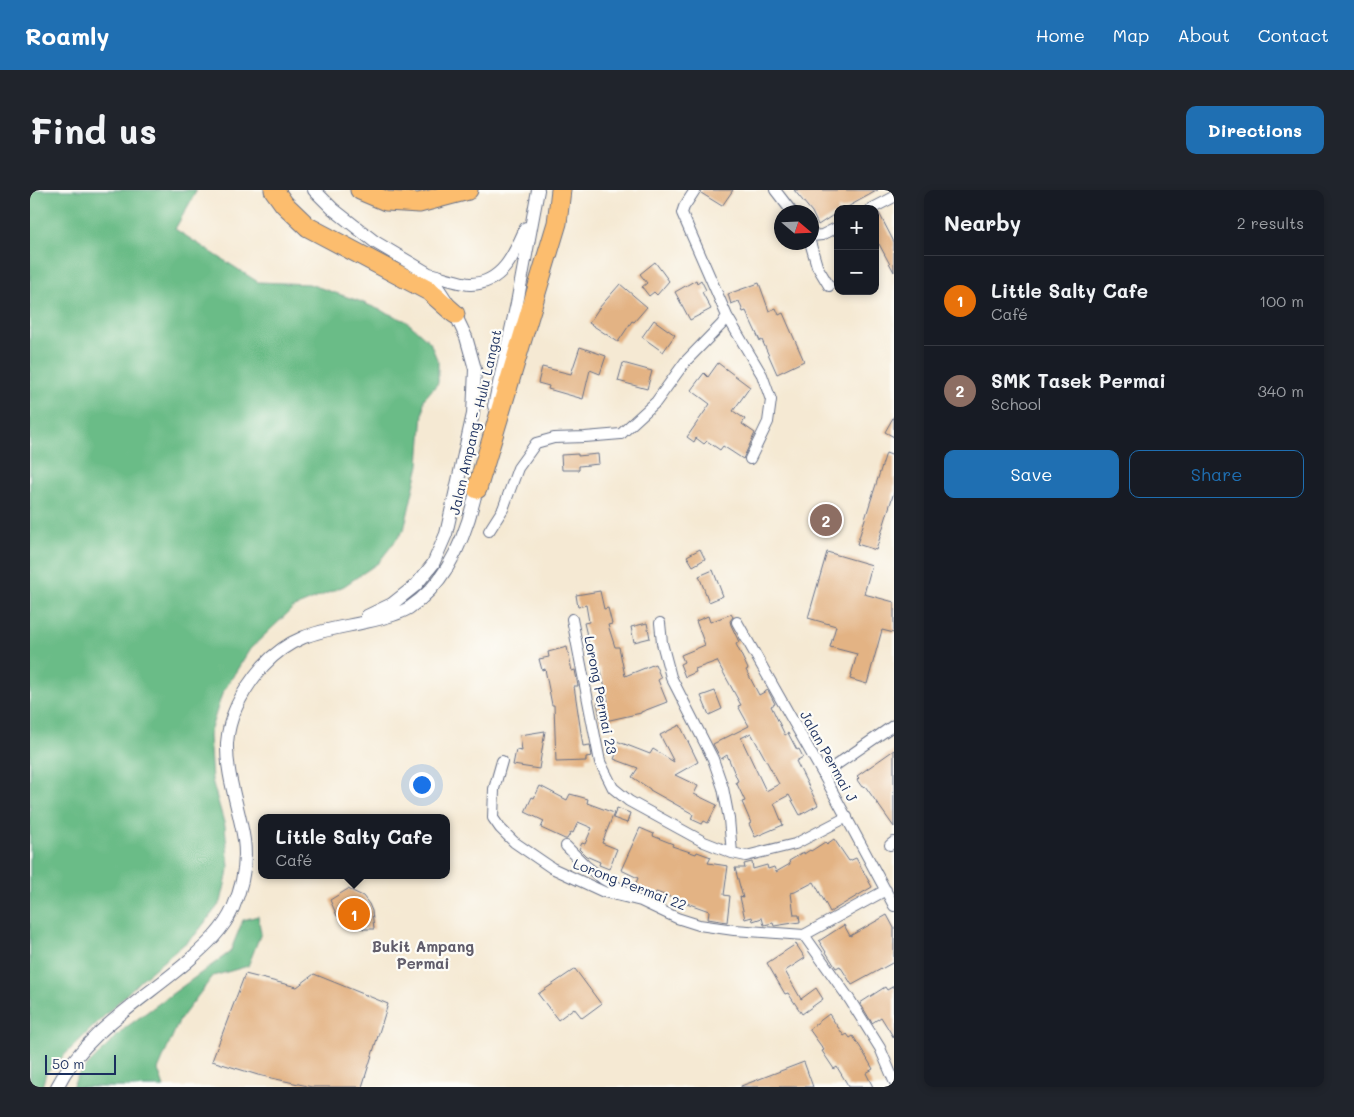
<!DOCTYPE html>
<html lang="en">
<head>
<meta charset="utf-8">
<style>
	:root { --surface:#171b24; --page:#20242c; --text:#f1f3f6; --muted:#9ea1a6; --line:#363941; --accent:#1f6fb2 }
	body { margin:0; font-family:Mali,sans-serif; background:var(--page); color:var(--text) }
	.controls { position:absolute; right:15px; top:15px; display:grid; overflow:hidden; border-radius:10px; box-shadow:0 2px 8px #0003 }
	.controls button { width:45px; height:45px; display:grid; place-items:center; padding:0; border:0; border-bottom:1px solid var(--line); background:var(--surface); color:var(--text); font:25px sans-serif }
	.compass { position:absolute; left:744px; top:15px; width:45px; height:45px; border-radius:50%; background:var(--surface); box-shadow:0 2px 8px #0003; rotate:109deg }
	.scale { position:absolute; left:15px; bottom:12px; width:71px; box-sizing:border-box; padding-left:5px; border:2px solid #1b2f5e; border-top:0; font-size:14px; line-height:18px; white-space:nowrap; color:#1b2f5e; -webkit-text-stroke:4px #fdfcf7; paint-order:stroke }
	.you { position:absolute; left:391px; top:594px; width:18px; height:18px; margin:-12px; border:4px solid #fff; border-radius:50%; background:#1a73e8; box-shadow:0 0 0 8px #1a73e833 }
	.badge { display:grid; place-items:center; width:32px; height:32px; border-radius:50%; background:var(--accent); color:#fff; font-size:16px; font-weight:700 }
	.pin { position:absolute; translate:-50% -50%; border:2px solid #fff; box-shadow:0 1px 5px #0006 }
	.popup { position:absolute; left:228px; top:624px; width:192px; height:65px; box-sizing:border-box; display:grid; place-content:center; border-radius:10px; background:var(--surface); filter:drop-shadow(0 1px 4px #0005); font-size:16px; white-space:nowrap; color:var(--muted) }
	.popup b { font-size:19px; color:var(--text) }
	.popup::after { content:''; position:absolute; left:50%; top:100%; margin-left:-10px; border:10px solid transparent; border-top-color:var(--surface) }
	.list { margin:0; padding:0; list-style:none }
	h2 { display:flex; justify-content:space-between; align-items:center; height:65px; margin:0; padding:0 20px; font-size:21px }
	h2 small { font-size:16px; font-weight:400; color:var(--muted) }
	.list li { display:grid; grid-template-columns:32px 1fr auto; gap:15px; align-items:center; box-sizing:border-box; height:90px; padding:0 20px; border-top:1px solid var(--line) }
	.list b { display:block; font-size:19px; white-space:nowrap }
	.list p { margin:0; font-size:16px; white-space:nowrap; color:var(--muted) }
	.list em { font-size:16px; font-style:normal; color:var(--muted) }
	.actions { display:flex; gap:10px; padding:15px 20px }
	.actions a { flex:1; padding:11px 0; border:1px solid var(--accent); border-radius:10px; text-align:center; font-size:18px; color:var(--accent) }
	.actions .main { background:var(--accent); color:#fff }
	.map { position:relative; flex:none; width:864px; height:897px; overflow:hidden; border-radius:10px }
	header { display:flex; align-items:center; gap:30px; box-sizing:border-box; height:70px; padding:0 25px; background:var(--accent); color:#fff }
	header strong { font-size:24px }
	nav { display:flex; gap:28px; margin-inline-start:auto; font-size:18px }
	.intro { display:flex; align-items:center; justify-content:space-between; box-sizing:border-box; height:120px; padding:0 30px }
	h1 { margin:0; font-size:35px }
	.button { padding:12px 22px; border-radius:10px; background:var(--accent); color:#fff; font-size:18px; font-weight:700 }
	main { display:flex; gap:30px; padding:0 30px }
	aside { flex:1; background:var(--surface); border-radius:10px; box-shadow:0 2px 8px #0003 }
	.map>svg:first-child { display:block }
</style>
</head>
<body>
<header>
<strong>Roamly</strong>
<nav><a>Home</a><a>Map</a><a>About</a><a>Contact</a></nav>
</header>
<div class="intro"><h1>Find us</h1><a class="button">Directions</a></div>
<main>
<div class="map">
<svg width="864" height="897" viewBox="0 0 864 897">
	<rect width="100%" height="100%" fill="#fdfcf7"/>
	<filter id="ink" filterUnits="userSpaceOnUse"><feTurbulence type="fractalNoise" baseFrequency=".02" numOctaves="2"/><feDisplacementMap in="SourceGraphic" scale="10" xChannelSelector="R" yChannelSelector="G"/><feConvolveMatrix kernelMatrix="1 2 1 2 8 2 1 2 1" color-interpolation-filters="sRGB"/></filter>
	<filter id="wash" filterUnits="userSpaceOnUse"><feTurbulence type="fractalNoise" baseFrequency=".0096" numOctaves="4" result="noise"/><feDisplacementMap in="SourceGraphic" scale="20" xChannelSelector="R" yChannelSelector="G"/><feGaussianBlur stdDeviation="1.12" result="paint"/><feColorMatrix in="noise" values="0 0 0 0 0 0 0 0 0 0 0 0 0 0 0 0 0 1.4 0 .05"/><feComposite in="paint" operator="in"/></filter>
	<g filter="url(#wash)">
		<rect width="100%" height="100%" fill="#f5e9d3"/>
		<path fill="#6bbc87" stroke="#437672" d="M0,0H167L145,39L228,92L279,94L329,111L376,131L400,152L408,172V193L394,209L389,275L374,340L348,373L314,396L263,418L220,459L192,504L179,545L182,590L195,636L199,677L191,712L165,745L112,789L16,883L12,897H0Z
			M228,726L231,743L218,776L183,786L149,831L128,880L134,897H42L48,885L95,838L200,762L213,730Z"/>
		<g id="blocks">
			<path fill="#e3b384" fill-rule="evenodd" d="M672,0H703L692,16L671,3Z
				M764,0H848L814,19H808V22L788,35L782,22Z
				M849,23L864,52V82L849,54L845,56V25Z
				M625,72L639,91L627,105L624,102L619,106L612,97L617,93L610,84Z
				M666,90L667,93L671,90L676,100L672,102L681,119L660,130L645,102Z
				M729,93L739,121L746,118L749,125L753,123L774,171L747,184L732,150L730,151L716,121L713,122L709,111L701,114L698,104Z
				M590,94L617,117L604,132L602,131L588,152L559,133L569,118Z
				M624,130L645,145L633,162L612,147Z
				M550,157L576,166L570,184L560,180L553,209L518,199L519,196L508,193L512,177L541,184Z
				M593,173L622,181L617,199L588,191Z
				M688,173L720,197L703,221L715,229L712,234L725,243L713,269L693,256L690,260L677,251L674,254L666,248L664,252L657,247L680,214L661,200L674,183L678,187Z
				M864,226V247L855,242Z
				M856,263L864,266V302L846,360L827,354Z
				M548,264V266L568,264L569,274L549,276V280H532L531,265Z
				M670,359L675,369L663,376L657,366Z
				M797,362L842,375L834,404L864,412V443L852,440L837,494L820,489L827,464L800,457L806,436L778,428Z
				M683,380L693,406L679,412L669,386Z
				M570,401L574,419L578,418L582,434L578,435L585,457H589L595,486L625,474L631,488L628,490L637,512L611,522V523L571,532L567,513L578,511L570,477L567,478L562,457L560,458L554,433L559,432L556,415L548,417L546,405Z
				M701,424L703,427L700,431L701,435L709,452L706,454L718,479L716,480L729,505L738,500L745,514L741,516L755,545L758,543L767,560L769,559L773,567L766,571L788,615L770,625L759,605L744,613L753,635L725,647L719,634L721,633L712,612L715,611L706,592L708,591L697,565L691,569L683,554L719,536L708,516L711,515L687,471L665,479L666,482L655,487L650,474L654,472L651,465L675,455L666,431L678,426L680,432ZM721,543L749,594L736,601L711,548Z
				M617,433L620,448L604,452L601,437Z
				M537,457L542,481L545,480L548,496H544L553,556L560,555L562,566L556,567V571L526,572L524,515H522L515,479L512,480L509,469L519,467L518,462Z
				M685,501L692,519L679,525L671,506Z
				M650,535L668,572L645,585L668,596L664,604L687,615L678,633L674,631L672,634L661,629L663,624L620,600V599L602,587L608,578L584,569L587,562L581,560L584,550L620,564L623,559L644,572L630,545Z
				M515,541L509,579L483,575L486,560L492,561L490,545Z
				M864,560V637L835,596L832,597L827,590L829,588L827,586Z
				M510,596L537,610L540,604L558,609L557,613L584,623L572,653L587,659L579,679L569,675L570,672L556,666L549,659L552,653L555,654L562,638L548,632L543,643L541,642L537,649H535L511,638L514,631L495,622L502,607L504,608Z
				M587,618L600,623L597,633L583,628Z
				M610,638L624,644L623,646L643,654L642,656L666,664L667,662L681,667L678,673L698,676L694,705L700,706L697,732L678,729L679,721L626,702L623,709L608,702L604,698L608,688L591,680Z
				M804,649L819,671L826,668L842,697L800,722L784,692L765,702L761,703L764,725H769L770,732L744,736L743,733L734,735L732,728L723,731L722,727L715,729L710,707L713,708L705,678H715L714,674L722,672L723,679L737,675L738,679L744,677L746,682L760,674L759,671L774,662V664L780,660L781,661L795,652L797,654Z
				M318,699L333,706L339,714L342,721L344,739H335L318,736L307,726L300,710Z
				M857,725L864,738V772L822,795L810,776L806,778L789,751L814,735L820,746Z
				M766,754L775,768L755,781L771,809L786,798L793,809L772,824L758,803L755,804L737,773Z
				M545,779L571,814L552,828L544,818L528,830L508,804Z
				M215,784L267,797L284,784L358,814L332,897H282L228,885L182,871Z
				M864,796V848L851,827L842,833L830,813L855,797L857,800Z
				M799,824L814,846L817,844L820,848L823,846L832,860L843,879L836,883L843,897H819L807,877L804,879L792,861L794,860L779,839Z
				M774,872L783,897H711V896Z"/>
		</g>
	</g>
	<g filter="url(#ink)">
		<use href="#blocks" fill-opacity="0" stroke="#677087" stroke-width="1"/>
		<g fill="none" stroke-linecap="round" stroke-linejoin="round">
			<defs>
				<path id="minor" d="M745,0L762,22
					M841,19L864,7
					M782,46L792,45L808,37
					M780,52L787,76L799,96
					M697,126L732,185L741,210L738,232L720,269
					M459,341L473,319L488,278L506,253L524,248L555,247L591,244L626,212L655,172L692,134L697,126L652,23L654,17L665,0
					M542,429L570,572L583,598L599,611L674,652L702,663L716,666L765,654L817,627
					M707,432L793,584L864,716
					M630,433L632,453L641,487L683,569L693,598L699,629L702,663
					M472,571L464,599L463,628L470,638L484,652L522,678L574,702L611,711L647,728L669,735L704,740L774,745L856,700
					M793,584L864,535
					M860,655L864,652
					M536,656L556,676L573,689L602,705
					M774,745L820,810L850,858L864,891"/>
				<path id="tertiary" d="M284,0L303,19L345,52L399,84L425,124L436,147L445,179L443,224L416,344L403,374L386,395L362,414L337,426
					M399,84C409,86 432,94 441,94C473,93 485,63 496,38
					M464,216L487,113L508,0
					M27,897C54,843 111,811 156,773C174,757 193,741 203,718C212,697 217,672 214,650C209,617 196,586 197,553C199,524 215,497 233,476C264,442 295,441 336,432C350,429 367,425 379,418C420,391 439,338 448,292"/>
				<path id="motorway" d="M244,0L254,14L278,37L399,101L425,124
					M330,0L356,11L389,13L438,0
					M447,299L527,33L531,0"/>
			</defs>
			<use href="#minor" stroke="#677087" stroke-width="12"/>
			<use href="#tertiary" stroke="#677087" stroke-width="14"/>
			<use href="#motorway" stroke="#677087" stroke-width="21"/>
			<use href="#minor" stroke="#fff" stroke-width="10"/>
			<use href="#tertiary" stroke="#fff" stroke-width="12"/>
			<use href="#motorway" stroke="#fcbd6e" stroke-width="19"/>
		</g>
	</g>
	<g text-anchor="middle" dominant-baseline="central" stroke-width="4.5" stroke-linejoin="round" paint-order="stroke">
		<g font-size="14" fill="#1b2f5e" stroke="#fdfcf7">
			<text transform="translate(445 232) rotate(-77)">Jalan Ampang - Hulu Langat</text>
			<text transform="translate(571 505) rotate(79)">Lorong Permai 23</text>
			<text transform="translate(799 566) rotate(61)">Jalan Permai J</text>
			<text transform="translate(600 694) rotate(21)">Lorong Permai 22</text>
		</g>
		<g font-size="15" font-weight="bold" fill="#615d6b" stroke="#fdfcf7">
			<text x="393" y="756">Bukit Ampang<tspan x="393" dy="17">Permai</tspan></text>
		</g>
	</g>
</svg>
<div class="controls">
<button>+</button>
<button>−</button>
</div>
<svg class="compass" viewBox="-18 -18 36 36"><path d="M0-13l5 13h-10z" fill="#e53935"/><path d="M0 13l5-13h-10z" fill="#9ea1a6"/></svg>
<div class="scale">50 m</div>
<div class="you"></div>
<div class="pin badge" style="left:324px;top:724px;background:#e8710a">1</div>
<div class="popup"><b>Little Salty Cafe</b>Café</div>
<div class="pin badge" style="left:796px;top:330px;background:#8d6e63">2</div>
</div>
<aside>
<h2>Nearby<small>2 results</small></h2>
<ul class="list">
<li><span class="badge" style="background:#e8710a">1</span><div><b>Little Salty Cafe</b><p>Café</p></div><em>100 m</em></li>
<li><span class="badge" style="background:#8d6e63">2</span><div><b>SMK Tasek Permai</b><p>School</p></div><em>340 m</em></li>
</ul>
<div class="actions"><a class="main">Save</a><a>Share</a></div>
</aside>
</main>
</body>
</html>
